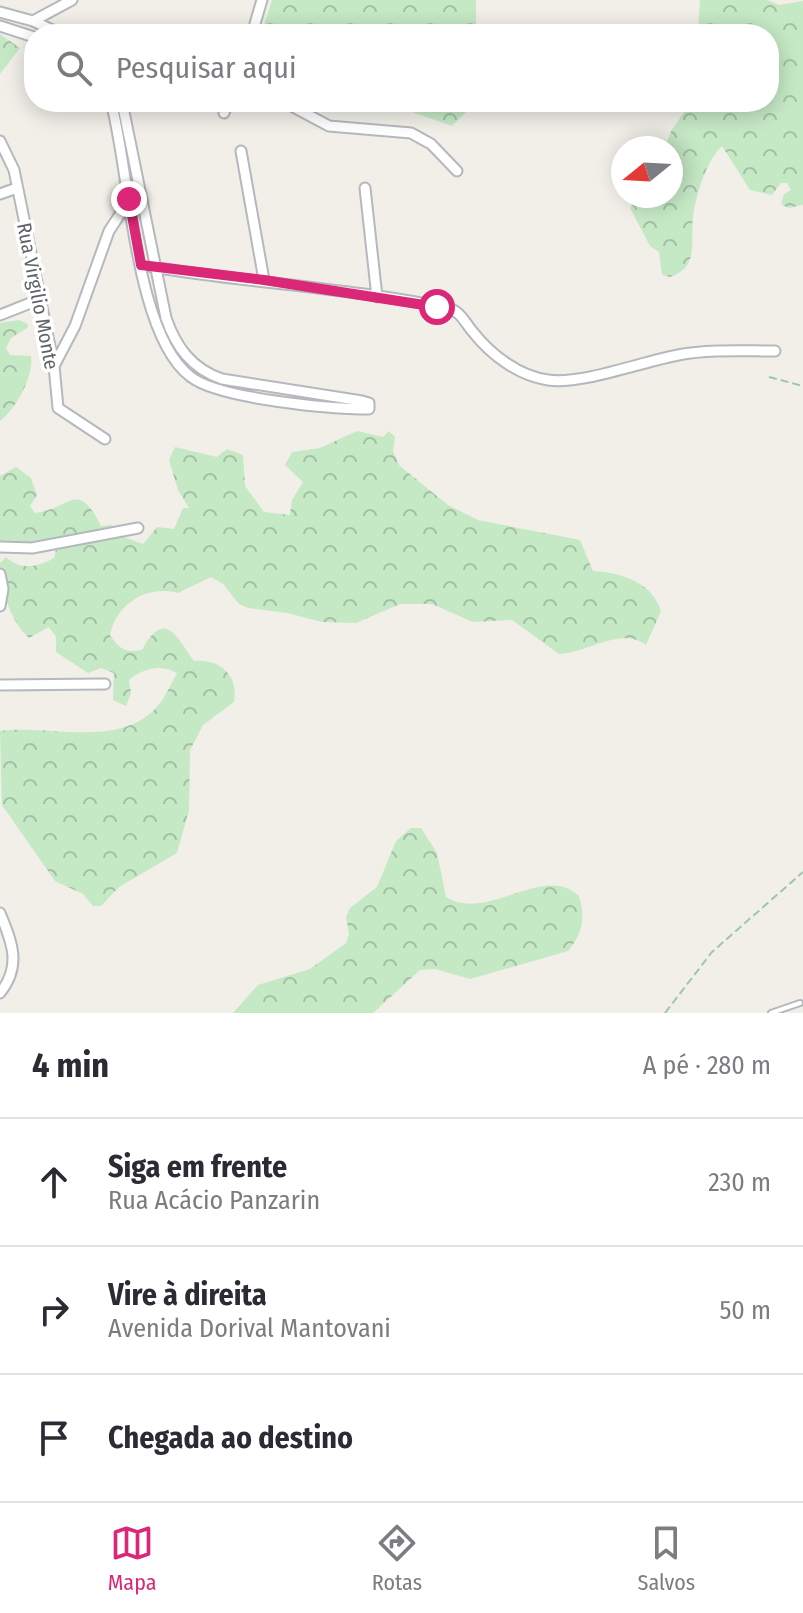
<!DOCTYPE html>
<html lang="pt">
<head>
<meta charset="utf-8">
<style>
	:root { --surface:#fff; --page:#f2f2f3; --text:#2b2b33; --muted:#7c7c81; --line:#e1e1e2; --accent:#db2777 }
	body { margin:0; font-family:"Fira Sans Condensed",sans-serif; background:var(--page); color:var(--text) }
	.compass { position:absolute; left:611px; top:136px; width:72px; height:72px; border-radius:50%; background:var(--surface); box-shadow:0 4px 20px #0003; rotate:252deg }
	.stop { position:absolute; width:24px; height:24px; margin:-18px; border:6px solid #db2777; border-radius:50%; background:#fff }
	.stop.end { background:#db2777; border-color:#fff; box-shadow:0 2px 8px #0008 }
	.list { margin:0; padding:0; list-style:none }
	h2 { display:flex; justify-content:space-between; align-items:center; height:104px; margin:0; padding:0 32px; font-size:34px }
	h2 small { font-size:26px; font-weight:400; color:var(--muted) }
	.list li { display:grid; grid-template-columns:52px 1fr auto; gap:24px; align-items:center; box-sizing:border-box; height:128px; padding:0 32px; border-top:2px solid var(--line) }
	.list b { display:block; font-size:30px; white-space:nowrap }
	.list p { margin:0; font-size:26px; white-space:nowrap; color:var(--muted) }
	.list em { font-size:26px; font-style:normal; color:var(--muted) }
	.icon { flex:none; width:44px; height:44px; fill:none; stroke:currentColor; stroke-width:2; stroke-linecap:round; stroke-linejoin:round }
	.map { position:relative; flex:none; width:803px; height:1013px; overflow:hidden }
	.search { position:absolute; background:var(--surface); box-shadow:0 4px 20px #0003; left:24px; right:24px; top:24px; height:88px; display:flex; align-items:center; gap:20px; box-sizing:border-box; padding:0 28px; border-radius:32px; color:var(--muted); font-size:30px }
	.sheet { height:488px; background:var(--surface) }
	nav { display:flex; justify-content:space-around; align-items:center; box-sizing:border-box; height:112px; border-top:2px solid var(--line); background:var(--surface); font-size:22px; color:var(--muted) }
	nav a { display:grid; justify-items:center; gap:4px }
	nav .on { color:var(--accent) }
	.map>svg:first-child { display:block }
</style>
</head>
<body>
<div class="map">
<svg width="803" height="1013" viewBox="0 0 803 1013">
	<defs>
		<pattern id="forest-crowns" width="20" height="18" patternUnits="userSpaceOnUse" patternTransform="scale(2)"><rect width="20" height="18" fill="#c5e8c5"/><path d="M2 6a3 3 0 1 1 6 0M12 15a3 3 0 1 1 6 0" fill="none" stroke="#a3c0a4"/></pattern>
	</defs>
	<rect width="100%" height="100%" fill="#f1efe8"/>
	<path fill="url(#forest-crowns)" d="M272,0H476V34H261Z
		M700,0H767L779,5L803,1V205L788,208L781,204L784,194L791,190L787,183H781L772,195L750,190L722,146C706,161 696,195 693,217C690,241 700,267 670,277L662,275L659,252L650,246L630,208L636,196H671V148H665L671,131L691,102H769V34H698Z
		M0,34L20,48L0,74Z
		M384,102H476L452,126Z
		M19,320L28,324L27,328L11,338L6,348L10,355L31,356C34,376 16,409 0,421V323Z
		M357,431L383,437L389,431L395,437L393,452L400,466L448,505L478,520L580,540L593,571C622,573 652,582 661,611L646,645C621,626 587,653 559,654L512,620L473,622L432,604H400L356,623L322,622L287,613L248,608L239,604L223,584L211,577L178,593C147,585 117,603 110,635C119,649 126,653 142,650C166,605 179,642 194,661C220,659 239,675 234,702L203,725L190,750L189,810L177,853L119,887L101,906H93L83,894L55,881L2,805L0,731C47,724 113,748 153,711C164,701 170,686 177,673C160,664 144,668 129,680L131,693L126,706L113,700L114,673L101,668L88,673L56,652V637L49,627L29,638C10,621 0,587 0,563L6,557C21,571 38,567 54,558L57,545L0,546V476L16,467L31,478L37,495L30,506L35,513C70,509 77,478 101,526L112,525L116,534L143,544L157,527L174,529L183,508H189L178,490L169,460L175,447L217,457L227,449L243,455L245,486L264,512L290,515L292,500L303,482L285,465L292,452L320,448Z
		M411,828H421L437,853L446,897C488,923 544,862 579,896C586,918 582,934 568,951L470,979L435,969L420,970L373,1013H233L258,985L310,969L346,943L349,934L346,917L350,908L377,887L396,841Z"/>
	<g fill="none" stroke-linecap="round" stroke-linejoin="round">
		<defs>
			<path id="service" d="M771,1013L800,1003"/>
			<path id="minor" d="M0,12L33,21L61,34
				M33,21L72,0
				M0,26L34,37
				M252,34L262,0
				M111,102C130,171 134,335 191,377C220,399 331,409 369,409V403L362,401L222,379C192,369 176,347 166,318L122,102
				M284,102L329,126L411,133L431,144L457,171
				M224,113L228,102
				M0,141L14,170L54,366L58,408L105,439
				M241,151L264,280
				M365,188L377,297
				M0,194L17,188
				M152,267C250,283 350,288 447,308C460,310 465,323 473,332C491,355 519,376 548,380C581,385 641,362 678,355C709,349 743,351 775,351
				M0,315L38,300
				M54,366L75,326L109,231L132,196
				M0,547L32,548L138,528
				M0,574L3,589L0,606
				M0,685L105,684
				M0,913C12,942 22,966 0,993"/>
		</defs>
		<use href="#service" stroke="#b5b8bc" stroke-width="8"/>
		<use href="#minor" stroke="#b5b8bc" stroke-width="13"/>
		<path stroke="#9cc7a9" stroke-width="2" stroke-dasharray="8 4" stroke-linecap="butt" d="M769,377L803,386
			M665,1013L712,952L803,872"/>
		<use href="#service" stroke="#fff" stroke-width="4"/>
		<use href="#minor" stroke="#fff" stroke-width="9"/>
	</g>
	<g fill="none" stroke-linecap="round" stroke-linejoin="round">
		<path stroke="#db2777" stroke-width="10" d="M129,199L141,265L264,280L437,307"/>
	</g>
	<g text-anchor="middle" dominant-baseline="central" stroke-width="7" stroke-linejoin="round" paint-order="stroke">
		<g font-size="20" fill="#5f6368" stroke="#fff">
			<text transform="translate(38 296) rotate(79)">Rua Virgilio Monte</text>
		</g>
	</g>
</svg>
<svg class="compass" viewBox="-18 -18 36 36"><path d="M0-13l5 13h-10z" fill="#e53935"/><path d="M0 13l5-13h-10z" fill="#7c7c81"/></svg>
<div class="stop" style="left:437px;top:307px"></div>
<div class="stop end" style="left:129px;top:199px"></div>
<div class="search"><svg class="icon" aria-label="search" viewBox="0 0 24 24"><circle cx="10" cy="10" r="6"/><path d="M15 15l6 6"/></svg>Pesquisar aqui</div>
</div>
<section class="sheet">
<h2>4 min<small>A pé · 280 m</small></h2>
<ul class="list">
<li><svg class="icon" aria-label="ahead" viewBox="0 0 24 24"><path d="M12 20V5M6 11l6-6 6 6"/></svg><div><b>Siga em frente</b><p>Rua Acácio Panzarin</p></div><em>230 m</em></li>
<li><svg class="icon" aria-label="right" viewBox="0 0 24 24"><path d="M7 20v-9h11M14 6l5 5-5 5"/></svg><div><b>Vire à direita</b><p>Avenida Dorival Mantovani</p></div><em>50 m</em></li>
<li><svg class="icon" aria-label="arrive" viewBox="0 0 24 24"><path d="M6 21V4h12l-3 4 3 4H6"/></svg><div><b>Chegada ao destino</b></div></li>
</ul>
</section>
<nav>
<a class="on"><svg class="icon" aria-label="map" viewBox="0 0 24 24"><path d="M3 6l6-2 6 2 6-2v14l-6 2-6-2-6 2zM9 4v14M15 6v14"/></svg>Mapa</a>
<a><svg class="icon" aria-label="directions" viewBox="0 0 24 24"><path d="M12 3l9 9-9 9-9-9zM9 14v-3h6M13 9l2 2-2 2"/></svg>Rotas</a>
<a><svg class="icon" aria-label="saved" viewBox="0 0 24 24"><path d="M7 4h10v16l-5-4-5 4z"/></svg>Salvos</a>
</nav>
</body>
</html>
